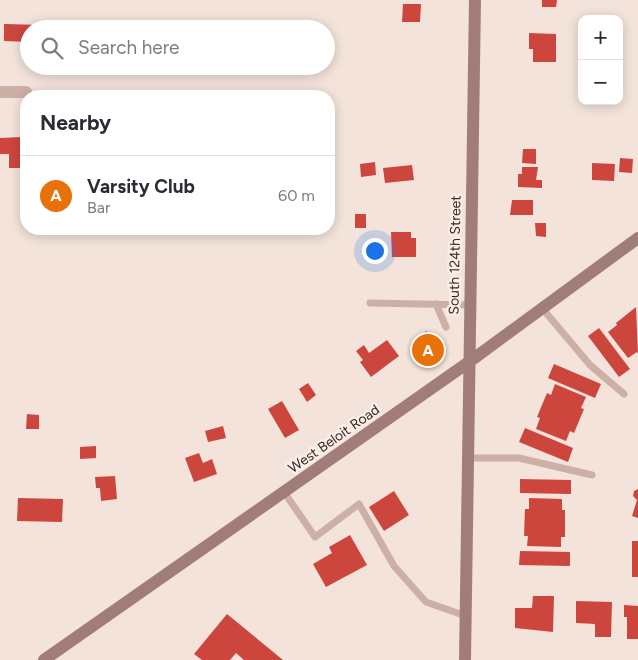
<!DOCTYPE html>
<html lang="en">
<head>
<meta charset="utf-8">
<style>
	:root { --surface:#fff; --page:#f2f2f3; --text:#2b2b33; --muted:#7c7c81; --line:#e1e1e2; --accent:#1a5b54 }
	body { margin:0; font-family:Figtree,sans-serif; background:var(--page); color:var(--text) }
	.controls { position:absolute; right:15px; top:15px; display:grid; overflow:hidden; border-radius:10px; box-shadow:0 2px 12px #0003 }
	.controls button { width:45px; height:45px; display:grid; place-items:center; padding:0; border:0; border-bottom:1px solid var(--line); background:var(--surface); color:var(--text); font:25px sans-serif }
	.you { position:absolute; left:374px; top:250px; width:18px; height:18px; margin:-12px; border:4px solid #fff; border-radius:50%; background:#1a73e8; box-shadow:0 0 0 8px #1a73e833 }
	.badge { display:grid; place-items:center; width:32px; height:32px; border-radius:50%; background:var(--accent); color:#fff; font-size:16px; font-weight:700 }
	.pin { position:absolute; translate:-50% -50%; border:2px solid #fff; box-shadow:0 1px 5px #0006 }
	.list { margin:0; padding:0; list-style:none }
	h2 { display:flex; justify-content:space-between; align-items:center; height:65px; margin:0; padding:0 20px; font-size:21px }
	h2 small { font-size:16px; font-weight:400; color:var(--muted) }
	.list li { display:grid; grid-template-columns:32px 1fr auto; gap:15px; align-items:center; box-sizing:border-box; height:80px; padding:0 20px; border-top:1px solid var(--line) }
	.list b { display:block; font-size:19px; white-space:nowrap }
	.list p { margin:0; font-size:16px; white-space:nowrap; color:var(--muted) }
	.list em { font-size:16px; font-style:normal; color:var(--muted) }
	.icon { flex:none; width:28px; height:28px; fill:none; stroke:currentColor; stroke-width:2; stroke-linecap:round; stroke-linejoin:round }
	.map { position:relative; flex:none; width:638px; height:660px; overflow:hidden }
	.search { position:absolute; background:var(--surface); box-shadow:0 2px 12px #0003; left:20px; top:20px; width:315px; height:55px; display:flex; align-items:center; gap:12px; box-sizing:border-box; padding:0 18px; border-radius:28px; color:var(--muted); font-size:19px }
	.panel { position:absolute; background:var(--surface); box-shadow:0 2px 12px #0003; left:20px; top:90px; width:315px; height:145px; border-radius:20px }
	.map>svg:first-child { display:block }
</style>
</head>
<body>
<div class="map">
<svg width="638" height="660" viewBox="0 0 638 660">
	<rect width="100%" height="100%" fill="#f3e3da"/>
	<path fill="#cd463e" d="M542,0H557L556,7H542Z
		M403,4H421L420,22H402Z
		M4,24L44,25V29H29V42L4,41Z
		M529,33L556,34V62H533V49H529Z
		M22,137V145L26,144V173H23V168H9V154H0V138Z
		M523,149H536V164L522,163Z
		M620,158L633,159L632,173L619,172Z
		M375,162L376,175L361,177L360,164Z
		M592,163L615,164L614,181L592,180Z
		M412,165L414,180L385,183L383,168Z
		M522,167H538L536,180H542V188L518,187V174H522Z
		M512,200H533V215H510Z
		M355,214H366V228H355Z
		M535,223H546V237L536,236Z
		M391,232H411V238H416V257H392Z
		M636,307L638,354L637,352L628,358L608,332L617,325L616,323Z
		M599,328L630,369L619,377L588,336Z
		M426,331L440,343L425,359L411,347Z
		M387,340L399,356L371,377L360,362L363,360L356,351L364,345L369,353Z
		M554,364L601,384L595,398L548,378Z
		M308,383L316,395L307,402L299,389Z
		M555,384L586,397L581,408L584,409L574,433L570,431L566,441L536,429L540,418L537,417L547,393L551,395Z
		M282,401L299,430L285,438L268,409Z
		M27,414L39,415V429H26Z
		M223,426L226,438L208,442L205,431Z
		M525,428L573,448L568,462L519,442Z
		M96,446V458L80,459V447Z
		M199,453L203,463L212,459L217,474L194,482L185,458Z
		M115,476L117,499L101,501L100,488H96L95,477Z
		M520,479L571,480V494L520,493Z
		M638,489V518L632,516L637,500L633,496L634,491Z
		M394,491L409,515L384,531L369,507Z
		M18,498L63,499L62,522L17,521Z
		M529,498L562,499V510H565V537H561V547L527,546L528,536H524L525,509H529Z
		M350,535L367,565L326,587L313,564L332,553L329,547Z
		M632,541H638V577H632Z
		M520,551L570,552V566L519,565Z
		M533,596H554L553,632L515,628V608H532Z
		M576,601L612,602L611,637H595V624L576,623Z
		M624,605L638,606V639H627V617H624Z
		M227,614L283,660H244L236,653L230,660H202L194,654Z"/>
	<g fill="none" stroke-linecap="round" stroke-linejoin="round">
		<path stroke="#ccb0a5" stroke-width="7" d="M370,303L469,305
			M436,304L446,327
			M542,308L590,365L624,394
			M467,458H519L592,475
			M284,492L315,537L359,504L394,566L426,602L466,616"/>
		<path stroke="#ccb0a5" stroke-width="12" d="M0,92H26"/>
		<path stroke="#a07e77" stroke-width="12" d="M44,660L469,362L638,238
			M465,660L475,0"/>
	</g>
	<g text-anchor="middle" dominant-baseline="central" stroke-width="5" stroke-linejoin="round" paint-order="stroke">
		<g font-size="14" fill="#372927" stroke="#fbeee7">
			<text transform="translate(455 255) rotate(-89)">South 124th Street</text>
			<text transform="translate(334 439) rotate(-35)">West Beloit Road</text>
		</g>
	</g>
</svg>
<div class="controls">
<button>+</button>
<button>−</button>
</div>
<div class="you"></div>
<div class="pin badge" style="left:428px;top:350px;background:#e8710a">A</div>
<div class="search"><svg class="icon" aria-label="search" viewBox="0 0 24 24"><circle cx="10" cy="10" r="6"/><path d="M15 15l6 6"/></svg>Search here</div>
<section class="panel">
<h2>Nearby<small></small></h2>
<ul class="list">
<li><span class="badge" style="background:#e8710a">A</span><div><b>Varsity Club</b><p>Bar</p></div><em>60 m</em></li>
</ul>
</section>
</div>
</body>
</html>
